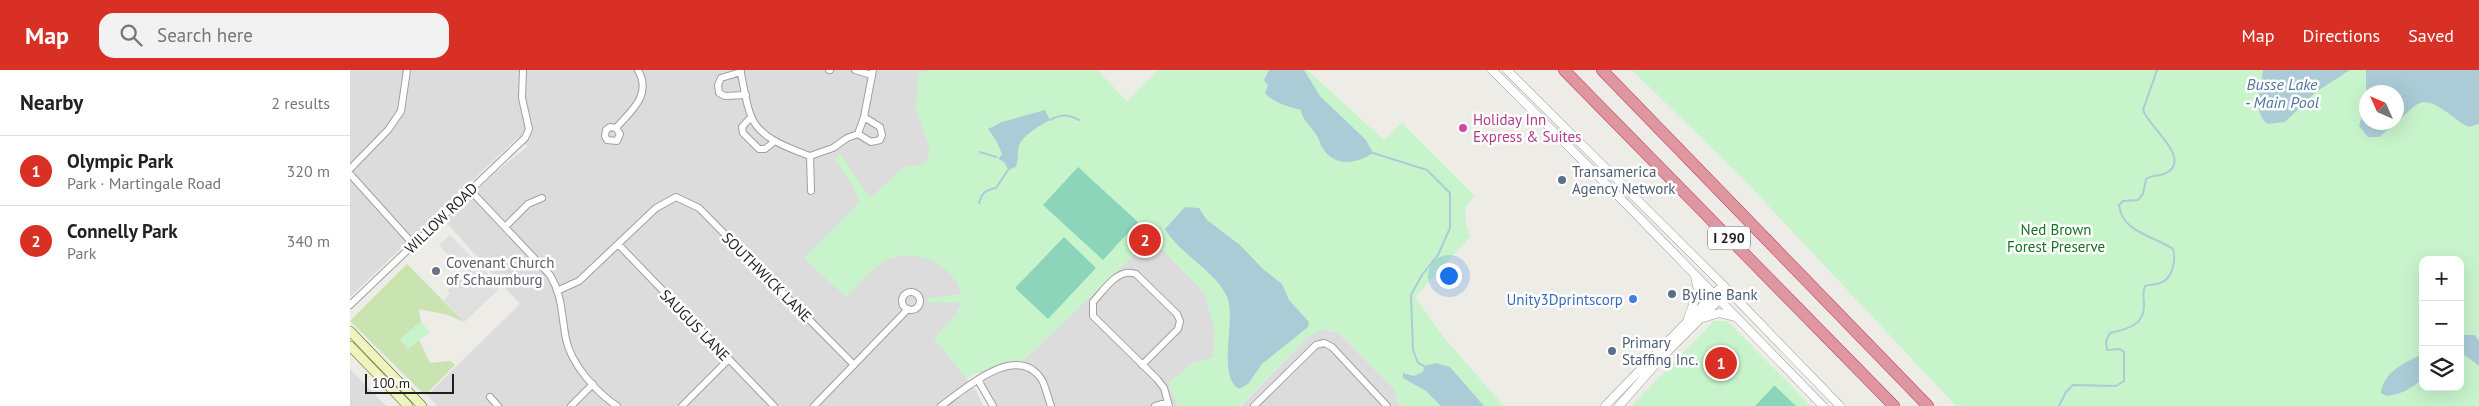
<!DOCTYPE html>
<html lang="en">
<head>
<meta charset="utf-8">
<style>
	:root { --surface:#fff; --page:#f2f2f2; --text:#222; --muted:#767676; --line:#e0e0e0; --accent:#d93025 }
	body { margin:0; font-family:"PT Sans",sans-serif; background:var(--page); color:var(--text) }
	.controls { position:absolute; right:15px; bottom:15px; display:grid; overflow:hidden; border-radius:10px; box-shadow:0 5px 20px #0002 }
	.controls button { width:45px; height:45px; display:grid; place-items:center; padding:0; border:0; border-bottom:1px solid var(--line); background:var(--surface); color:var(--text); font:25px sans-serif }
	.compass { position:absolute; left:2009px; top:15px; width:45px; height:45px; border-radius:50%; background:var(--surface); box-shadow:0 5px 20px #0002; rotate:315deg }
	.scale { position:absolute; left:15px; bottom:12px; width:89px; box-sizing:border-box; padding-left:5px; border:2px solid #1f1f1f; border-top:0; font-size:14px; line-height:18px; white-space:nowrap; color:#1f1f1f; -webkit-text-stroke:4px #fff; paint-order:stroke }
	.you { position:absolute; left:1098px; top:205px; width:18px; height:18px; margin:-12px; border:4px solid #fff; border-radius:50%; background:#1a73e8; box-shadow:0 0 0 8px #1a73e833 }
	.badge { display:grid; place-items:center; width:32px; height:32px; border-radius:50%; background:var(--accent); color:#fff; font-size:16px; font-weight:700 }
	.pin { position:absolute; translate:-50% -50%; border:2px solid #fff; box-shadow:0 1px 5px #0006 }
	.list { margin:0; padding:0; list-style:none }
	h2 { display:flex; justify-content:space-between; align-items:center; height:65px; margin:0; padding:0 20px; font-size:21px }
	h2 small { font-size:16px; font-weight:400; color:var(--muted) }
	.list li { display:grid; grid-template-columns:32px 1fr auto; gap:15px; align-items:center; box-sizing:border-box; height:70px; padding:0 20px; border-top:1px solid var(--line) }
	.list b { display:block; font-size:19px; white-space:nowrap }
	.list p { margin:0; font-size:16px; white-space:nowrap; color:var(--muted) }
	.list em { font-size:16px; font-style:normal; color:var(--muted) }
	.icon { flex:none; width:28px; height:28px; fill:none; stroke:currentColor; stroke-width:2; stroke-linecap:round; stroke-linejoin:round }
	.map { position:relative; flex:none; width:2129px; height:336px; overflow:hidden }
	header { display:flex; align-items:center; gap:30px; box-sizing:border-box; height:70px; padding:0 25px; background:var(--accent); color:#fff }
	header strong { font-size:24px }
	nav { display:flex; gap:28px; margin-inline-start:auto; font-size:18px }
	.search { width:350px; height:45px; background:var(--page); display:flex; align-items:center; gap:12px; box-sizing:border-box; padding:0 18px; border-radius:15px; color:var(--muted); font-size:19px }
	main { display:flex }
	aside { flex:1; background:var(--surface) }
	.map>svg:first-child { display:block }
</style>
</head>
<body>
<header>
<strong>Map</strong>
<div class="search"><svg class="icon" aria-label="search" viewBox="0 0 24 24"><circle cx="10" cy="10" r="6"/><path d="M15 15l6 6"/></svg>Search here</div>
<nav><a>Map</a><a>Directions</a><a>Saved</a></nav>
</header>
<main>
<aside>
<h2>Nearby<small>2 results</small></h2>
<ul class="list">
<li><span class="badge">1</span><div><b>Olympic Park</b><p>Park · Martingale Road</p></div><em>320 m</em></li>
<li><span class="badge">2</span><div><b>Connelly Park</b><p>Park</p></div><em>340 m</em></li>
</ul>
</aside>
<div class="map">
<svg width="2129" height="336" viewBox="0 0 2129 336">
	<rect width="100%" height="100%" fill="#eeece6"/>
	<path fill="#dddcdc" d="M0,0H747L598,201L608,212L612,224L579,232H613L605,246L585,268L627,322L633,336H87L77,325L170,234L95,151L142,105L178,76L167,68L0,227Z
		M805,172L855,223L865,261L863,288L843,293L819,313L827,336H644L629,302L657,290L672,292L796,173Z
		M972,259L989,263L1045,320L1049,336H891L956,268Z
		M0,299L36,336H0Z"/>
	<path fill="#c9e3b1" d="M57,194L114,252L98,245L69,239L71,252L50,269L58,279L69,270L80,293L101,291L105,295L75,325L0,251Z"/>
	<path fill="#c8f4cc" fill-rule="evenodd" d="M579,0H747L777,31L808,0H957L1034,70L1052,53L1125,126L1115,138L1116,154L1120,167L1065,227L1096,270L1154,336H1049L1045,320L990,263L972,259L956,268L890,336H827L819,313L843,293L863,288L865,261L855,223L805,172L796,173L672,292L657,290L616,308L584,268L605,246L612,233L578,232V228L612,224C602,194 567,177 536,190C524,196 506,218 496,227L454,188L510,132L500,111L484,89L490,84L520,128L553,98L576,93L580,79L566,39L568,4Z
		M1282,0H2129V336H1606L1396,112ZM2016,22H2046V52H2016ZM2073,190H2110V317H2073Z
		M1364,251H1377L1461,336H1281Z
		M71,252L80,262L58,279L50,269Z"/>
	<path fill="#8cd5bb" d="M728,97L788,152L753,190L693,135Z
		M714,167L746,198L698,249L665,218Z
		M1424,316H1425L1446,336H1405Z"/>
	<path fill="#dfdfdf" d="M100,165L146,212L143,215L148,220L114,252L94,230L100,224L97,221L116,203L89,175Z"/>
	<path fill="#abccd7" d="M919,0H954L970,26L1016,70L1023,83C1006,94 984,98 972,77C970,74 969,69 967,66C961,56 953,52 951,40C939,37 923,33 915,23L918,15L914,10Z
		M1913,0H2000L1966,22L1935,52L1918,54C1902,44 1911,16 1913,0Z
		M2016,0H2129V54L2119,57C2105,52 2084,25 2068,34C2060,38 2054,47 2047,52L2046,22H2016V52L2046,53L2029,67H2018L2009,56L2016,29Z
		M695,40L700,50C690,55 672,66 669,76C667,83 669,89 666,97L658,100L655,93L646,87L649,88L652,84L647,72L638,59L652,52Z
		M835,137L849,138L857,150L890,175L913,199L932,214L939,230L959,252L958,257L912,294L898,314L889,319C866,306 887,249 877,227C867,202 829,184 815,159Z
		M2110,265H2125L2129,271V296L2116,286L2110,285Z
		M2073,284V308C2063,318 2050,325 2036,326L2031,323C2034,301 2054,293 2073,284Z
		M1086,293L1100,297L1134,336H1091L1076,321L1053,308V303L1064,306L1073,302L1074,296Z"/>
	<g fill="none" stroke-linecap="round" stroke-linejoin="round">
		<path stroke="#abccd7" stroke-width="2" d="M700,50C711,44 718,44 729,50
			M630,82L646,87
			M1023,83L1077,100L1100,123V158L1088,185L1072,205L1061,225L1063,280L1068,293L1074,296
			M629,133C632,123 635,120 646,118L658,100
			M1709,336L1716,322L1723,315L1766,316L1774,311V282L1770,279L1757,280L1756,271L1760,263C1776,259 1794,256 1794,236C1794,228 1792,223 1795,216C1801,214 1806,215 1810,213C1823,209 1826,190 1823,179C1805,166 1772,163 1769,135L1773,131L1788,130L1793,124L1796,109C1803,104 1811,107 1818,102C1841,87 1797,55 1793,40L1807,0"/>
		<defs>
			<path id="minor" d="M390,0C394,15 395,31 401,46C410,69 439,78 460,86L483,78L497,68L508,64L514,47L523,0
				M479,0H480
				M505,0L522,5
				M391,2L371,8L368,15L369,23L375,26L396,25
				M401,47L392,57L393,63L409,79H415L425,71
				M266,58L270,64L267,71L257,70L255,66L256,60L260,57L266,58C282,40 302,25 288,0
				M508,64L521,72L530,70L532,65L530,57L514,47
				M460,86L461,121
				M0,99L38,60L51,41L57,0
				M0,104L63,174
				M120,120L200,205C213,227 211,244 216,269C221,294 246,322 267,336
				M155,157L178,134L192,128
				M268,174L424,336
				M209,220L229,211L306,138L326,127L349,138L504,295
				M552 231a9 9 0 1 1 18 0a9 9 0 1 1-18 0Z
				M0,235L175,68L179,59L172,28L173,0
				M792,295L828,259L830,251L827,244L786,204C768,197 754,220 743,232V246L807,309L814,318L819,336
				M628,310L643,336
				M140,327L148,336
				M221,336L243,314
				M332,336L378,290
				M464,336L558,239
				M591,336C615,319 667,271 692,310C696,318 698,328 701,336
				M805,336L818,332
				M904,336L966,275L974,273L982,277L1037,336"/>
			<path id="tertiary" d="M1142,0L1275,133L1473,336
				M1157,0L1373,215L1490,336
				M1338,248L1348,221L1345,206
				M1353,248L1369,243L1386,247
				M1255,336L1368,220
				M1269,336L1313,286L1378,221"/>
			<path id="secondary" d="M0,261L72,336
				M0,276L58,336"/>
			<path id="motorway" d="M1214,0L1544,336
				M1252,0L1578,336"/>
		</defs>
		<use href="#minor" stroke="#a0a0a0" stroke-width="8"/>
		<use href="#tertiary" stroke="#a0a0a0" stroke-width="9"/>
		<use href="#secondary" stroke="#5f6b10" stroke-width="10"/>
		<use href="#motorway" stroke="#c83765" stroke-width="12"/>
		<use href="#minor" stroke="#fff" stroke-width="6"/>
		<use href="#tertiary" stroke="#fff" stroke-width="8"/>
		<use href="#secondary" stroke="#eff3c0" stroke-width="9"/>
		<use href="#motorway" stroke="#de96a1" stroke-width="11"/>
	</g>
	<circle fill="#d1479c" stroke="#fff" stroke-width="2" cx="1113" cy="58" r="5"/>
	<g fill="#5c6f8a" stroke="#fff" stroke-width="2">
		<circle cx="1212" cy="110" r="5"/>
		<circle cx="1322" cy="224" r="5"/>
		<circle cx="1262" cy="281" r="5"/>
	</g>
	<circle fill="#6b7280" stroke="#fff" stroke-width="2" cx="86" cy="201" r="5"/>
	<circle fill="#3f7fe0" stroke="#fff" stroke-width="2" cx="1283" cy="229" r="5"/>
	<g text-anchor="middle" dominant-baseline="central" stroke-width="5" stroke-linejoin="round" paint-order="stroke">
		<rect fill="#fff" stroke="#626262" stroke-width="1" x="1358" y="156.5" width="42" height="23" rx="4"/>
		<g font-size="14" font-weight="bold" fill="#1f1f1f">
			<text x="1379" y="168">I 290</text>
		</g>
		<g font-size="15" fill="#b23c85" stroke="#fff" text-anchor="start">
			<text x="1123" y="49">Holiday Inn<tspan x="1123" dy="17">Express &amp; Suites</tspan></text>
		</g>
		<g font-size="15" fill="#4e5e75" stroke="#fff" text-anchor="start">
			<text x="1222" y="101">Transamerica<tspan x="1222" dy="17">Agency Network</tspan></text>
			<text x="1332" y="224">Byline Bank</text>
			<text x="1272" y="272">Primary<tspan x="1272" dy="17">Staffing Inc.</tspan></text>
		</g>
		<g font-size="15" fill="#1f1f1f" stroke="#fff">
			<text transform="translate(91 148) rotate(-44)">WILLOW ROAD</text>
			<text transform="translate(417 207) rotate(45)">SOUTHWICK LANE</text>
			<text transform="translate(345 255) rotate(46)">SAUGUS LANE</text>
		</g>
		<g font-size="15" fill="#177221" stroke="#fff">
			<text x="1706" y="159">Ned Brown<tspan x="1706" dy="17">Forest Preserve</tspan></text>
		</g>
		<g font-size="15" fill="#5b616d" stroke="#fff" text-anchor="start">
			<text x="96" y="192">Covenant Church<tspan x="96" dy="17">of Schaumburg</tspan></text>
		</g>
		<g font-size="15" fill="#366cbe" stroke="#fff" text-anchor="end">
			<text x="1273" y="229">Unity3Dprintscorp</text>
		</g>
		<g font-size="16" font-style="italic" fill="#52769d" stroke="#fff">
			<text x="1932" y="14">Busse Lake<tspan x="1932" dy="18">- Main Pool</tspan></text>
		</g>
	</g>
</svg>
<div class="controls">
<button>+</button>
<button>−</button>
<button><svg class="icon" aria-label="layers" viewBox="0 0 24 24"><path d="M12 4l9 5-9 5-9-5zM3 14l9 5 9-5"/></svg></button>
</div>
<svg class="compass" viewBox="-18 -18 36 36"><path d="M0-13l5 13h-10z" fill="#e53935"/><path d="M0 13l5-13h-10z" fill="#767676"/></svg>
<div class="scale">100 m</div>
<div class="you"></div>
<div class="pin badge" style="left:1371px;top:293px">1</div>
<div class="pin badge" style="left:795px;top:170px">2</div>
</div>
</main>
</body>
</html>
